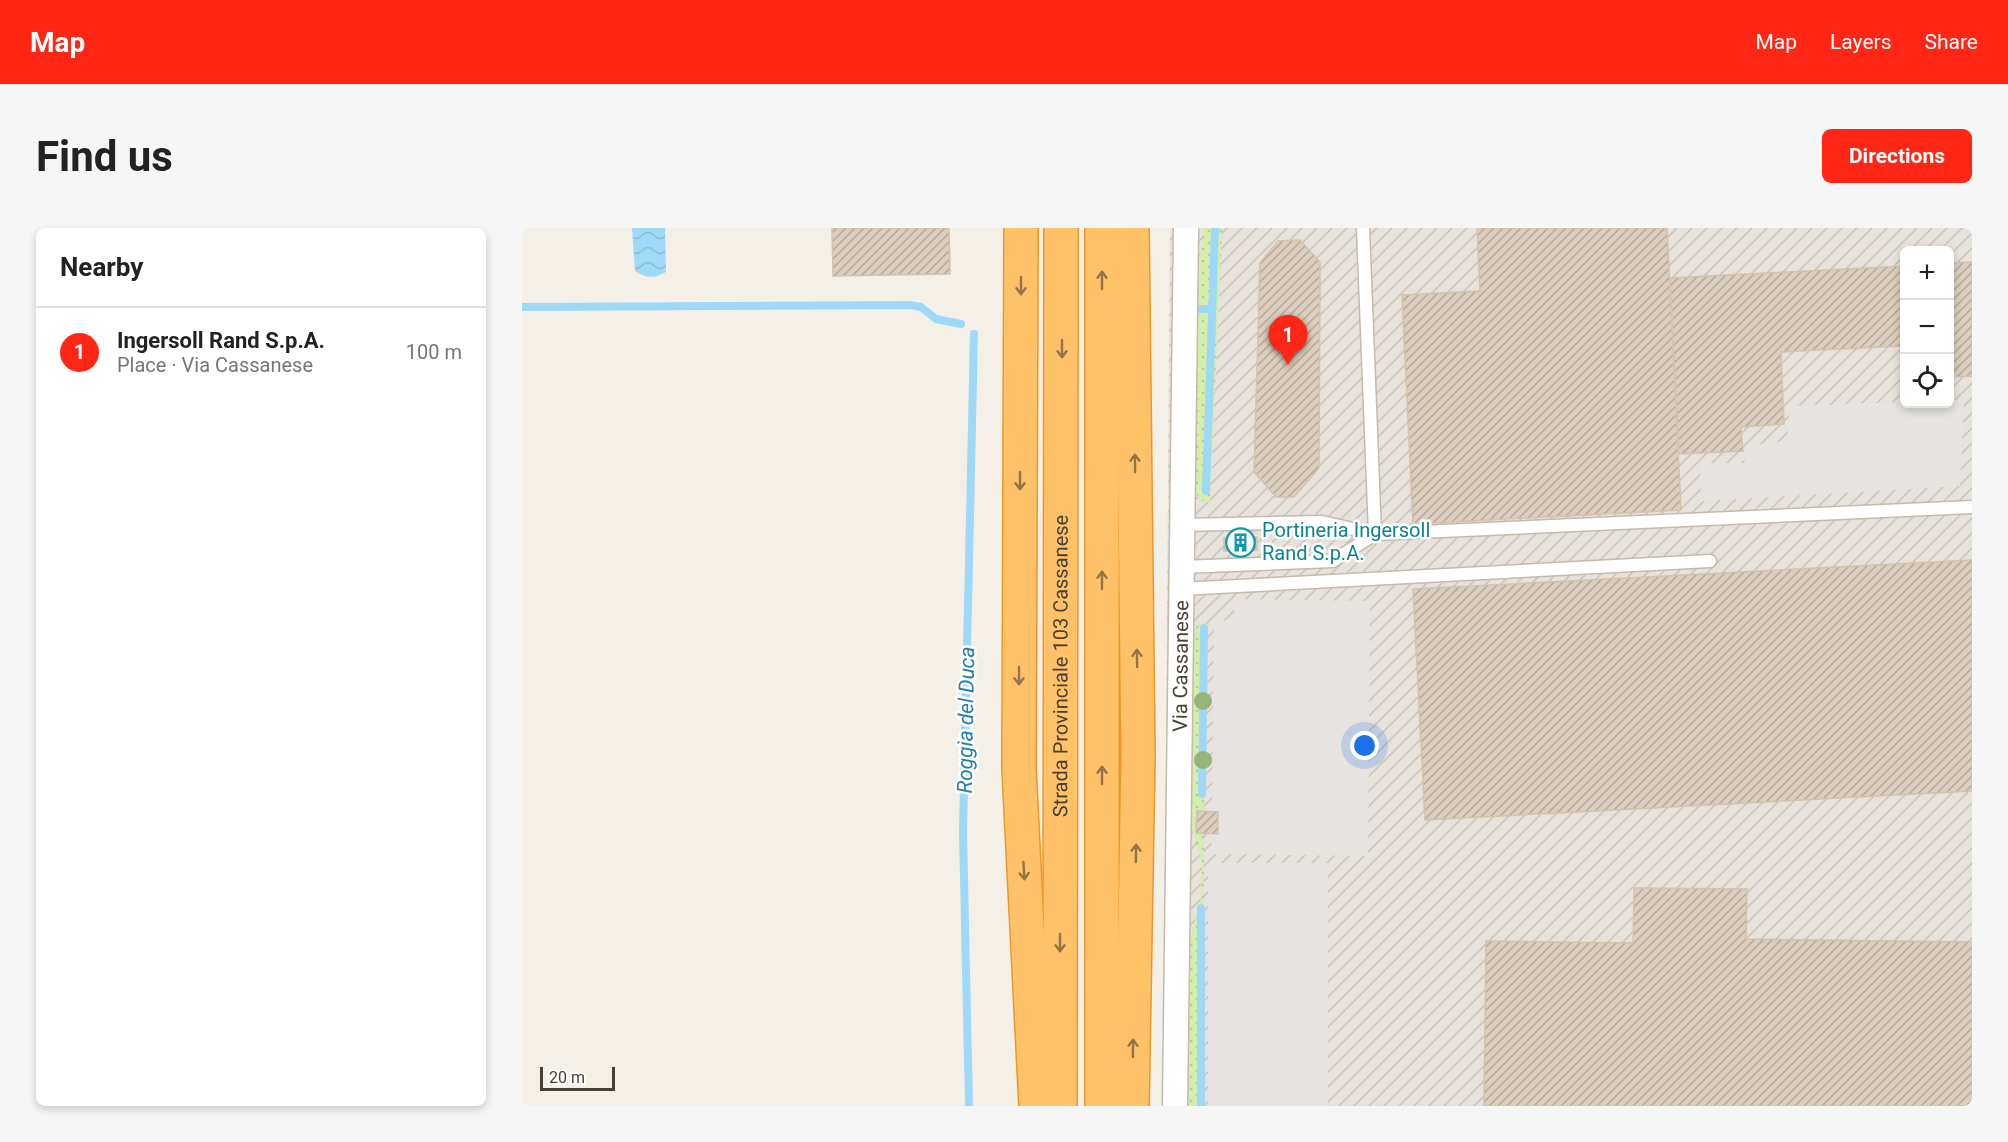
<!DOCTYPE html>
<html lang="en">
<head>
<meta charset="utf-8">
<style>
	:root { --surface:#fff; --page:#f6f6f6; --text:#222; --muted:#767676; --line:#e0e0e0; --accent:#ff2615 }
	body { margin:0; font-family:Roboto,sans-serif; background:var(--page); color:var(--text) }
	.controls { position:absolute; right:18px; top:18px; display:grid; overflow:hidden; border-radius:9px; box-shadow:0 3px 9px #0003 }
	.controls button { width:54px; height:54px; display:grid; place-items:center; padding:0; border:0; border-bottom:2px solid var(--line); background:var(--surface); color:var(--text); font:30px sans-serif }
	.scale { position:absolute; left:18px; bottom:15px; width:75px; box-sizing:border-box; padding-left:6px; border:3px solid #494035; border-top:0; font-size:16px; line-height:21px; white-space:nowrap; color:#494035; -webkit-text-stroke:4px #fff; paint-order:stroke }
	.you { position:absolute; left:843px; top:518px; width:21px; height:21px; margin:-15px; border:4px solid #fff; border-radius:50%; background:#1a73e8; box-shadow:0 0 0 9px #1a73e833 }
	.badge { display:grid; place-items:center; width:39px; height:39px; border-radius:50%; background:var(--accent); color:#fff; font-size:20px; font-weight:700 }
	.pin { position:absolute; translate:-50% -50px; filter:drop-shadow(0 2px 3px #0008) }
	.pin::after { content:''; position:absolute; top:32px; width:21px; height:18px; background:inherit; clip-path:polygon(0 0,100% 0,50% 100%) }
	.list { margin:0; padding:0; list-style:none }
	h2 { display:flex; justify-content:space-between; align-items:center; height:78px; margin:0; padding:0 24px; font-size:26px }
	h2 small { font-size:20px; font-weight:400; color:var(--muted) }
	.list li { display:grid; grid-template-columns:39px 1fr auto; gap:18px; align-items:center; box-sizing:border-box; height:90px; padding:0 24px; border-top:2px solid var(--line) }
	.list b { display:block; font-size:22px; white-space:nowrap }
	.list p { margin:0; font-size:20px; white-space:nowrap; color:var(--muted) }
	.list em { font-size:20px; font-style:normal; color:var(--muted) }
	.icon { flex:none; width:33px; height:33px; fill:none; stroke:currentColor; stroke-width:2; stroke-linecap:round; stroke-linejoin:round }
	.map { position:relative; flex:none; width:1450px; height:878px; overflow:hidden; border-radius:9px }
	header { display:flex; align-items:center; gap:36px; box-sizing:border-box; height:84px; padding:0 30px; background:var(--accent); color:#fff }
	header strong { font-size:28px }
	nav { display:flex; gap:33px; margin-inline-start:auto; font-size:21px }
	.intro { display:flex; align-items:center; justify-content:space-between; box-sizing:border-box; height:144px; padding:0 36px }
	h1 { margin:0; font-size:42px }
	.button { padding:15px 27px; border-radius:9px; background:var(--accent); color:#fff; font-size:21px; font-weight:700 }
	main { display:flex; gap:36px; padding:0 36px }
	aside { flex:1; background:var(--surface); border-radius:9px; box-shadow:0 3px 9px #0003 }
	.map>svg:first-child { display:block }
</style>
</head>
<body>
<header>
<strong>Map</strong>
<nav><a>Map</a><a>Layers</a><a>Share</a></nav>
</header>
<div class="intro"><h1>Find us</h1><a class="button">Directions</a></div>
<main>
<aside>
<h2>Nearby<small></small></h2>
<ul class="list">
<li><span class="badge">1</span><div><b>Ingersoll Rand S.p.A.</b><p>Place · Via Cassanese</p></div><em>100 m</em></li>
</ul>
</aside>
<div class="map">
<svg width="1450" height="878" viewBox="0 0 1450 878">
	<defs>
		<pattern id="industrial-furrows" width="10" height="10" patternUnits="userSpaceOnUse" patternTransform="scale(1.5)"><rect width="10" height="10" fill="#e8e2dc"/><path d="M-1 1l2-2M0 10L10 0M9 11l2-2" fill="none" stroke="#c8c3bd"/></pattern>
		<pattern id="grass-dots" width="8" height="8" patternUnits="userSpaceOnUse" patternTransform="scale(1.5)"><rect width="8" height="8" fill="#d5eeac"/><path d="M2 2h.1M6 6h.1" fill="none" stroke="#b8cd95" stroke-width="1.8" stroke-linecap="round"/></pattern>
		<pattern id="water-waves" width="16" height="10" patternUnits="userSpaceOnUse" patternTransform="scale(1.5)"><rect width="16" height="10" fill="#9edaf8"/><path d="M0 5q4-4 8 0t8 0" fill="none" stroke="#8abcd5"/></pattern>
		<pattern id="building-hatch" width="6" height="6" patternUnits="userSpaceOnUse" patternTransform="scale(1.5)"><rect width="6" height="6" fill="#dbcebe"/><path d="M-1 1l2-2M0 6l6-6M5 7l2-2" fill="none" stroke="#b4a99b"/></pattern>
	</defs>
	<rect width="100%" height="100%" fill="#f5f0e7"/>
	<path fill="url(#industrial-furrows)" fill-rule="evenodd" d="M648,0H1450V878H641ZM1382,22H1428V176H1382Z"/>
	<path fill="url(#grass-dots)" d="M682,0H700L688,275L678,272L673,264L675,48Z
		M684,394L682,583L675,584L674,605H682L681,878H666L668,715L679,670L680,635L670,601L672,409L675,396Z"/>
	<path fill="#e6e3e0" d="M1442,171L1438,258L1179,273L1178,235H1222L1225,219L1265,212L1268,178L1382,174V176H1428V172Z
		M713,371L848,373L846,628L689,626L690,605H696V584L690,583L692,396L712,390Z
		M686,635H806V878H686Z"/>
	<path fill="url(#water-waves)" d="M110,0H143L144,44C133,51 123,50 113,43Z"/>
	<g fill="none" stroke-linecap="round" stroke-linejoin="round">
		<path stroke="#9edaf8" stroke-width="8" d="M0,79L388,77L399,79L414,91L439,96
			M675,81H689
			M684,263L693,0
			M680,566L682,400
			M447,878L441,604L452,106
			M679,878V680"/>
	</g>
	<path fill="url(#building-hatch)" stroke="#d4c2ae" stroke-width="1.5" d="M310,0H427L428,46L311,48Z
		M955,0H1145L1159,282L891,296L880,67L958,63Z
		M778,12L798,34L797,240L772,269H754L732,244L738,35L756,13Z
		M1450,34V148L1428,149V35Z
		M1382,38V151H1380L1379,118L1259,124L1262,196L1219,199L1221,223L1157,226L1148,50Z
		M735,309V322L702,323V310Z
		M1450,332V563L903,592L891,361Z
		M675,583L696,584V606L674,605Z
		M1112,660L1225,661L1224,711L1450,714V878H962L964,713L1111,715Z"/>
	<g fill="none" stroke-linecap="round" stroke-linejoin="round">
		<defs>
			<path id="lane" d="M841,0L853,306
				M660,297L800,294L853,306L1450,279
				M659,339L811,333L853,306
				M659,361L1188,333"/>
			<g id="street">
				<path id="s1" d="M653,878L664,0"/>
			</g>
			<g id="highway">
				<path d="M499,0L497,541L514,878"/>
				<path id="s2" d="M538,878L539,0"/>
				<path d="M580,878V0"/>
				<path d="M610,878L616,528L610,0"/>
			</g>
		</defs>
		<use href="#lane" stroke="#c5baac" stroke-width="15"/>
		<use href="#street" stroke="#c5baac" stroke-width="27"/>
		<use href="#highway" stroke="#ee9729" stroke-width="36"/>
		<use href="#lane" stroke="#fff" stroke-width="12"/>
		<use href="#street" stroke="#fff" stroke-width="24"/>
		<use href="#highway" stroke="#ffc269" stroke-width="33"/>
	</g>
	<g fill="#99b47b">
		<circle cx="681" cy="473" r="9"/>
		<circle cx="681" cy="532" r="9"/>
	</g>
	<defs><path id="oneway-shaft" d="M-6 0H5M1.5-3L5.5 0L1.5 3" fill="none" stroke-width="1.6" stroke-linecap="round" stroke-linejoin="round" transform="scale(1.5)"/></defs>
	<g stroke="#92744a">
		<use href="#oneway-shaft" transform="translate(580 52) rotate(-90)"/>
		<use href="#oneway-shaft" transform="translate(499 58) rotate(90)"/>
		<use href="#oneway-shaft" transform="translate(540 121) rotate(90)"/>
		<use href="#oneway-shaft" transform="translate(613 235) rotate(-91)"/>
		<use href="#oneway-shaft" transform="translate(498 253) rotate(90)"/>
		<use href="#oneway-shaft" transform="translate(580 352) rotate(-90)"/>
		<use href="#oneway-shaft" transform="translate(615 430) rotate(-91)"/>
		<use href="#oneway-shaft" transform="translate(497 448) rotate(90)"/>
		<use href="#oneway-shaft" transform="translate(580 547) rotate(-90)"/>
		<use href="#oneway-shaft" transform="translate(614 625) rotate(-89)"/>
		<use href="#oneway-shaft" transform="translate(502 643) rotate(86)"/>
		<use href="#oneway-shaft" transform="translate(538 715) rotate(90)"/>
		<use href="#oneway-shaft" transform="translate(611 820) rotate(-89)"/>
	</g>
	<defs>
		<symbol id="building-ring" viewBox="-11 -11 22 22"><circle r="9.5" fill="#fff" stroke="#0f9aa8" stroke-width="1.5"/><path d="M-4-6H4V6H1V3H-1V6H-4ZM-2.5-4.3h1.7v1.8h-1.7ZM.8-4.3h1.7v1.8H.8ZM-2.5-1h1.7V.8h-1.7ZM.8-1h1.7V.8H.8Z" fill="#0f9aa8"/></symbol>
	</defs>
	<g fill-rule="evenodd">
		<use href="#building-ring" x="702" y="298" width="33" height="33"/>
	</g>
	<g text-anchor="middle" dominant-baseline="central" stroke-width="5" stroke-linejoin="round" paint-order="stroke">
		<g font-size="20" fill="#0d838f" stroke="#fff" text-anchor="start">
			<text x="740" y="302">Portineria Ingersoll<tspan x="740" dy="23">Rand S.p.A.</tspan></text>
		</g>
		<g font-size="20" fill="#494035" stroke="#fff">
			<text stroke="none"><textPath href="#s2" startOffset="440">Strada Provinciale 103 Cassanese</textPath></text>
			<text stroke="none"><textPath href="#s1" startOffset="440">Via Cassanese</textPath></text>
		</g>
		<g font-size="21" font-style="italic" fill="#207eaf" stroke="#fff">
			<text transform="translate(444 492) rotate(-89)">Roggia del Duca</text>
		</g>
	</g>
</svg>
<div class="controls">
<button>+</button>
<button>−</button>
<button><svg class="icon" aria-label="locate" viewBox="0 0 24 24"><circle cx="12" cy="12" r="6"/><path d="M12 2v4M12 18v4M2 12h4M18 12h4"/></svg></button>
</div>
<div class="scale">20 m</div>
<div class="you"></div>
<div class="pin badge" style="left:766px;top:137px">1</div>
</div>
</main>
</body>
</html>
